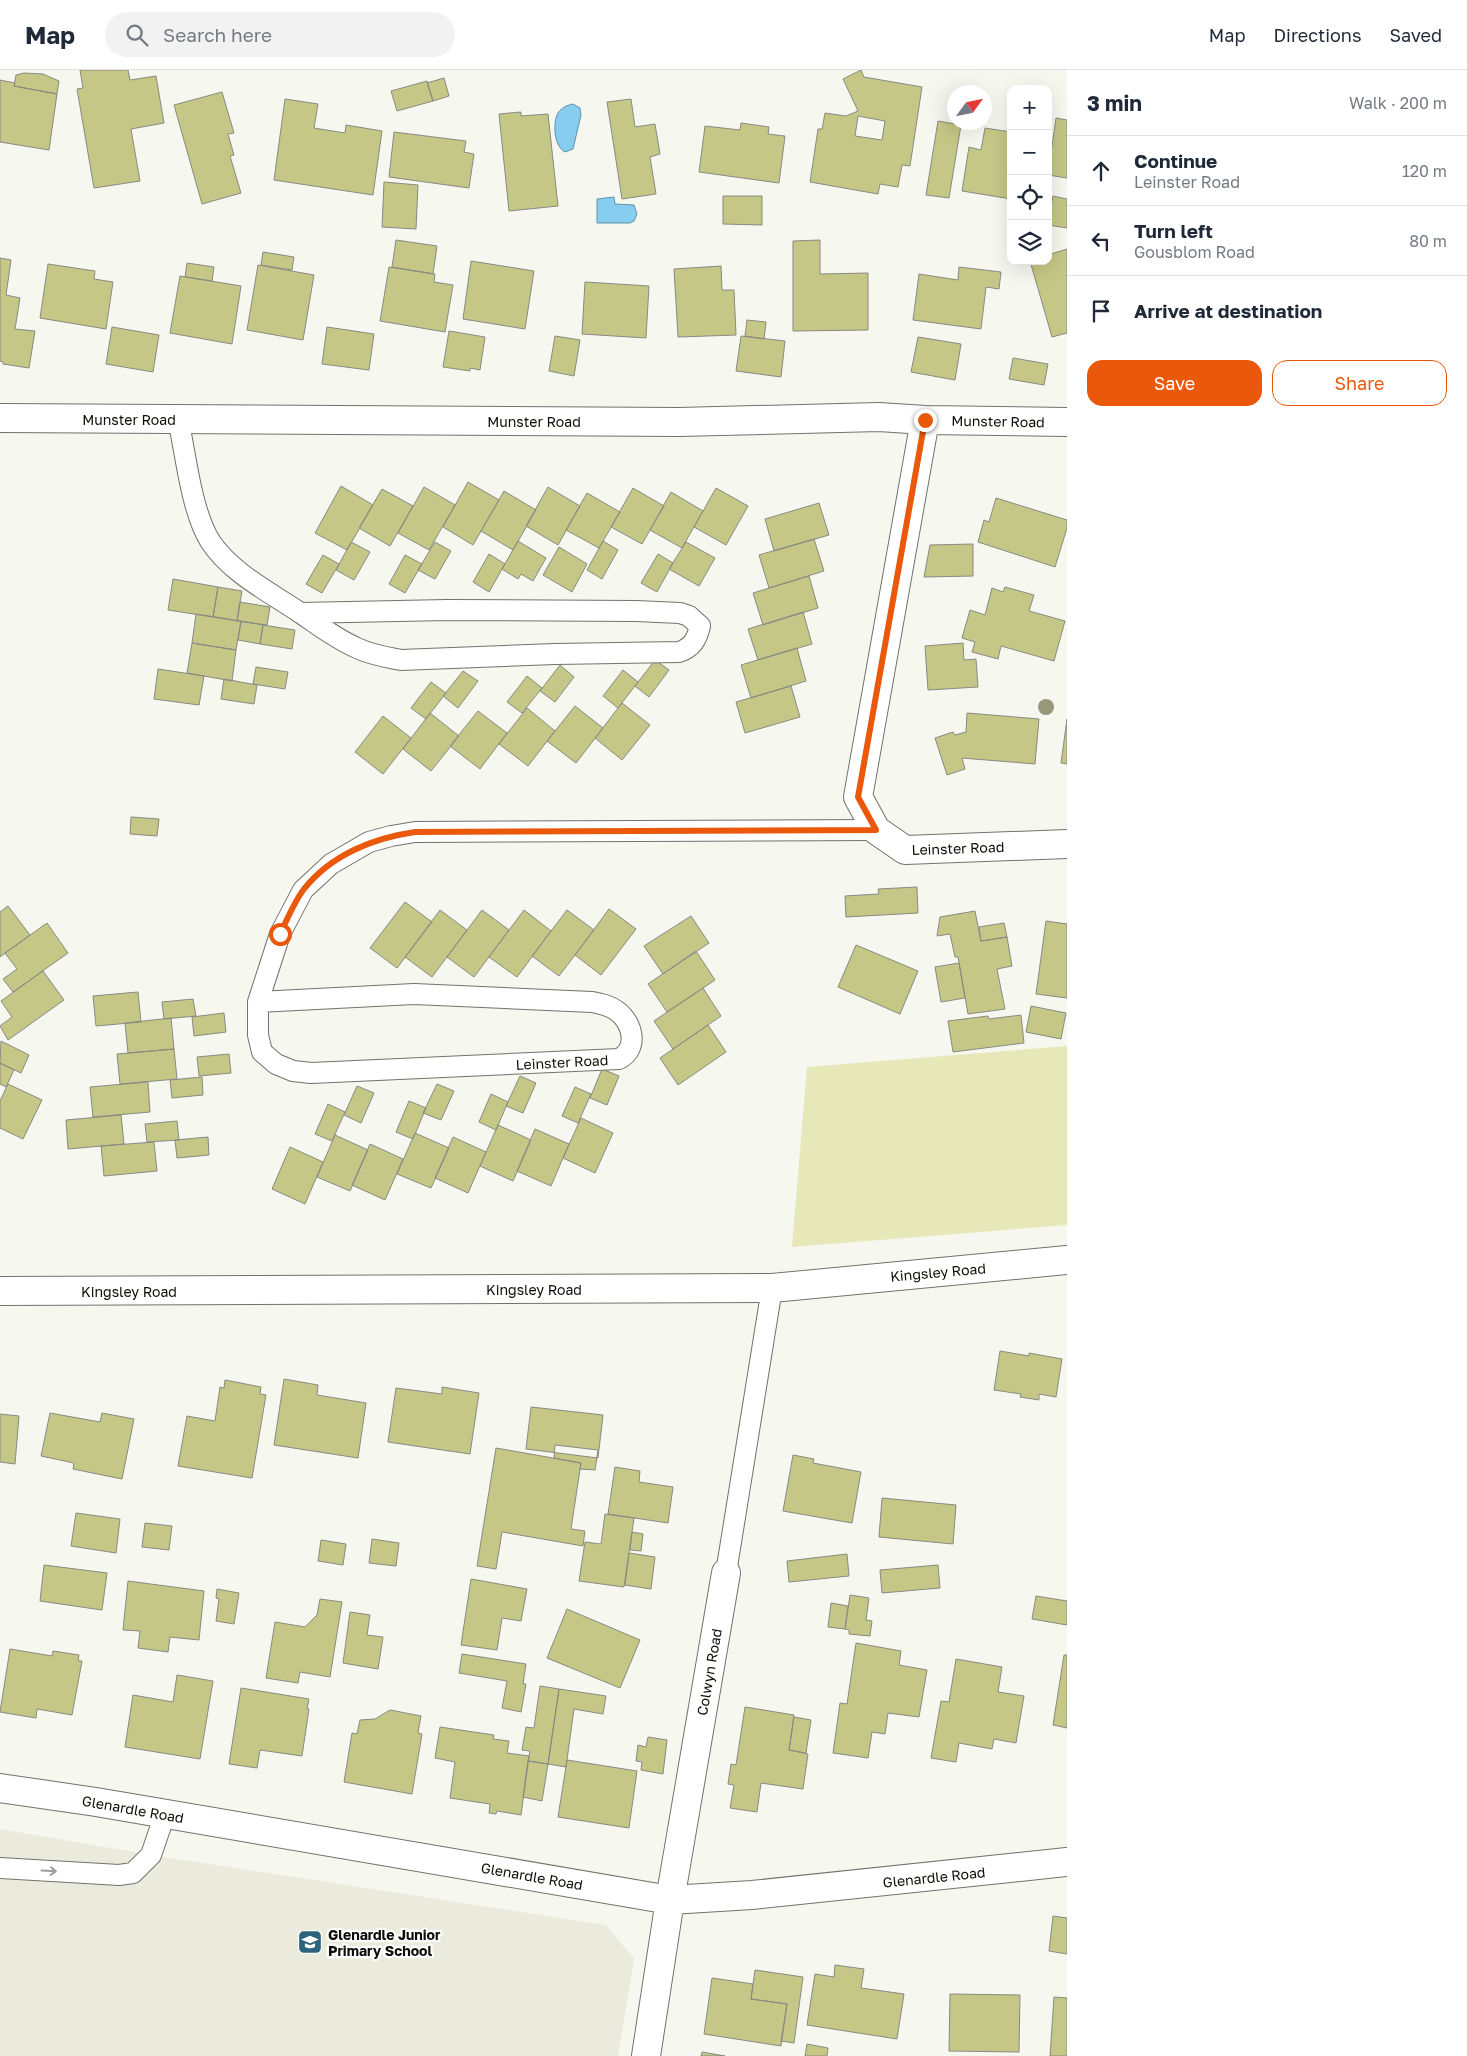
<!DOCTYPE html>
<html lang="en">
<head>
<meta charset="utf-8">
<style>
	:root { --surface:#fff; --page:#f2f2f3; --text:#1f2937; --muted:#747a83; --line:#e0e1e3; --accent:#ea580c }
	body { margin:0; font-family:"Golos Text",sans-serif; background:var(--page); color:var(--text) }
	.controls { position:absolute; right:15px; top:15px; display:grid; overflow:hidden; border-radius:10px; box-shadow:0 5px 20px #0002 }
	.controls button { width:45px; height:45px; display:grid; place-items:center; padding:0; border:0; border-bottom:1px solid var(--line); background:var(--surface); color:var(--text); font:25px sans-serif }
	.compass { position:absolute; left:947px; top:15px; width:45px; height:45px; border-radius:50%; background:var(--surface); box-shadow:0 5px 20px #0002; rotate:57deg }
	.stop { position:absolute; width:15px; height:15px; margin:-11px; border:4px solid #ea580c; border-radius:50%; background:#fff }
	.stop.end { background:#ea580c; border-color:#fff; box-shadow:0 1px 5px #0008 }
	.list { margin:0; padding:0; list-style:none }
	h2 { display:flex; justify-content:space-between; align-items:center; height:65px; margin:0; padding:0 20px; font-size:21px }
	h2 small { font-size:16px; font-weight:400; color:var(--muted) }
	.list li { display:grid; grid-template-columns:32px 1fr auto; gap:15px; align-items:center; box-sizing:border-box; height:70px; padding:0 20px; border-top:1px solid var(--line) }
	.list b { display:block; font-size:19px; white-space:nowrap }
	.list p { margin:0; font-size:16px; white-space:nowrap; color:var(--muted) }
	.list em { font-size:16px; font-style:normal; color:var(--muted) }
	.actions { display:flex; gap:10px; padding:15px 20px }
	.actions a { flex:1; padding:11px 0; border:1px solid var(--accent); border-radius:15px; text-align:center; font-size:18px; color:var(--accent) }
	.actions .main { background:var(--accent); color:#fff }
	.icon { flex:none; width:28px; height:28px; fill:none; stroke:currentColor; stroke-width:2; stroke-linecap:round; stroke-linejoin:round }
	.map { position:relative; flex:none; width:1067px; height:1986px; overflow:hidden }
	header { display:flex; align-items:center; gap:30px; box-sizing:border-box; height:70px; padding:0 25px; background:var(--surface); border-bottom:1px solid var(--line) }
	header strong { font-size:24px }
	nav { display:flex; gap:28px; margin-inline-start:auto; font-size:18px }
	.search { width:350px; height:45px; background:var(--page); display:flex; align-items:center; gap:12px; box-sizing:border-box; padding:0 18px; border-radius:28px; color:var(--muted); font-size:19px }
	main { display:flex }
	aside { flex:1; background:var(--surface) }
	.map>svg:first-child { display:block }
</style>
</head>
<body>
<header>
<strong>Map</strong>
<div class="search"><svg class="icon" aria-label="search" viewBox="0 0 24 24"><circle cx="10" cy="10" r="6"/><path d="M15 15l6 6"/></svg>Search here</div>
<nav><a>Map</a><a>Directions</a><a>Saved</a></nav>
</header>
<main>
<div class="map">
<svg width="1067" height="1986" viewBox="0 0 1067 1986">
	<rect width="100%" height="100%" fill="#f6f7ef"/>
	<path fill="#eaebdc" d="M0,1759L151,1785L606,1855L634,1889L618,1986H0Z"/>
	<path fill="#e6e8b9" d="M1067,976V1155L792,1177L807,997Z"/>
	<path fill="#86cdf0" stroke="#6193ab" d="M573,34L580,38L581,45L573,79L565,82C554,76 553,55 557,45C560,38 567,35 573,34Z
		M614,127L615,134L634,135L637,144L634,151L630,153H597V129Z"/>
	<path fill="#c4c785" stroke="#898a82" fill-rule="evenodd" d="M80,0H128L130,10L156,6L164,53L131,59L140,111L94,118L77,19L83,18Z
		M861,0L864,7L922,17L910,96L902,95L898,117L880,114L878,124L810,112L818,59H822L825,43L846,46L858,41L843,9ZM858,46L885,51L882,70L855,66Z
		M24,3L43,4L59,11L57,24L14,16L16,5Z
		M444,8L449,26L433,31L427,13Z
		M0,10L15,13L14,16L57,24L49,80L0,72Z
		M427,11L433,31L397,41L391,21Z
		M222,22L234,63L228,64L234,85L230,86L241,123L202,134L174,35Z
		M285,29L318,34L314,58L345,63L346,55L382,61L373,125L274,110Z
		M631,29L635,57L655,54L660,84L650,87L656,124L622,129L607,32Z
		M521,42V46L548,44L558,136L509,141L499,44Z
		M1056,48L1067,50V108L1048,105Z
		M938,51L961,55L949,128L926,125Z
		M741,53L769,57L768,64L785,66L779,113L699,102L705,56L740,60Z
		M985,58L1011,62V129L962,121L969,77L981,80Z
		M394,62L466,71L464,82L474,84L469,118L389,107Z
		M384,112L418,115L416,159L382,157Z
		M723,126H762V155L723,154Z
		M1053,126L1067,129V158L1048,155Z
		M396,170L437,176L433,204L392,197Z
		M820,170V204L868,203V260L793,261V171Z
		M1067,179V263L1052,267L1030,191H1048V185Z
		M263,182L294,187L292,200L261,195Z
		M0,188L11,190L6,225L20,228L15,259L35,261L29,298L3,294V292L0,291Z
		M471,191L534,201L525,259L463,249Z
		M187,193L214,197L212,211L185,207Z
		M48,194L95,201L94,209L113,212L106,259L40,248Z
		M258,195L314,205L303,270L247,260Z
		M721,196L722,220H734L736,265L678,267L674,199Z
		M389,197L435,204L434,212L453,215L445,262L380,251Z
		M959,197L1001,202L999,219L986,217L981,259L913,250L919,204L958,210Z
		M180,206L241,216L232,274L170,263Z
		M585,212L649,216L646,268L582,264Z
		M747,250L766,252L764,269L745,266Z
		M112,257L159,265L153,302L106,294Z
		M327,257L374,264L369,300L322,294Z
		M449,261L485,267L480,300L470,298V301L443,297Z
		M555,266L580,270L574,306L549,301Z
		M741,266L785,271L781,307L736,301Z
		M918,267L961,274L955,310L911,302Z
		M1013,288L1048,294L1044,315L1009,309Z
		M468,412L499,430L473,475L443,457Z
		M341,416L373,435L347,480L315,463Z
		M424,417L455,435L429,480L398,463Z
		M548,417L580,436L558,475L526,456Z
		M633,418L664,436L642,474L611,457Z
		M716,418L748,436L726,475L694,457Z
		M382,419L413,436L390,476L359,458Z
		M504,421L536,440L513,480L481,461Z
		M671,422L703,441L682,478L650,460Z
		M587,423L620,442L599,478L566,460Z
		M996,428L1067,450V458L1055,497L978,472L984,450L989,452Z
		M819,433L829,465L774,481L765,449Z
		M814,469L824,501L769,518L759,485Z
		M518,471L546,488L533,511L521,504L518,509L502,499Z
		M603,471L618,480L602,509L587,500Z
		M351,472L370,482L354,510L336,500Z
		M435,472L451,481L435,509L418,500Z
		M686,472L715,488L699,516L669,499Z
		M973,474V506L924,507L930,475Z
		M559,477L587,494L572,522L543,505Z
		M489,484L505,494L489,522L473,512Z
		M658,484L673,493L657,522L641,513Z
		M323,485L339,494L322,523L306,514Z
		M405,485L422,494L405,523L389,514Z
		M809,506L818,538L763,555L753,523Z
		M173,509L218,517L213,547L168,540Z
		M218,517L242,521L237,551L213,547Z
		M1005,517L1034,525L1029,541L1065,551L1054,591L1001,576L998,589L972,582L975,572L962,568L970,540L985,545L992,518L1003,522Z
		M240,532L270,537L267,555L237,551Z
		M803,542L812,574L758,590L748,559Z
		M196,544L241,551L236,580L192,573Z
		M241,551L263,555L260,574L238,570Z
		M263,555L295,560L292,579L260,574Z
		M192,573L236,580L232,611L187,603Z
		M963,573L964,590L976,589L978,617L928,620L925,576Z
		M797,578L806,611L751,628L741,595Z
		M655,590L669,600L649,627L635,616Z
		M560,595L574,607L555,632L540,621Z
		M256,597L288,602L285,619L253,614Z
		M158,599L204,606L199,635L154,629Z
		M623,600L638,612L618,638L603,626Z
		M463,601L478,611L458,638L443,626Z
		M527,606L542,618L522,643L507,632Z
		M224,609L257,615L254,634L221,629Z
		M431,612L446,623L426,649L411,638Z
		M791,616L800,647L745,663L736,632Z
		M622,633L650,655L622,690L595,668Z
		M575,636L603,658L576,693L547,671Z
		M527,638L555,661L528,696L499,674Z
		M478,641L507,663L480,699L450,676Z
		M430,643L459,666L431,701L403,679Z
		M967,643L1039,649L1035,694L962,688L965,699L947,705L935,668L953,662L955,665L966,662Z
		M383,646L411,668L383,704L355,682Z
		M1067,649V694L1061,693Z
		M131,747L159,749L157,766L130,764Z
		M917,817L918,843L846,847L845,826L879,824L878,819Z
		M405,832L432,852L397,898L370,878Z
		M8,836L30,865L0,887V842Z
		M609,839L636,859L601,905L575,885Z
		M440,840L467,860L432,907L405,887Z
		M482,840L509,860L474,907L447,887Z
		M524,840L551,861L517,907L489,887Z
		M567,840L594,860L559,906L532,886Z
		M975,841L981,871L1007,867L1012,896L997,899L1005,939L968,944L958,887H955L950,864L937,866L940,847Z
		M691,846L709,873L663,904L644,876Z
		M1046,851L1067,854V928L1036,924Z
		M47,853L68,883L13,922L3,909L17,899L5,883Z
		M1004,853L1007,867L981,871L979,857Z
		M856,875L918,901L900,944L838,917Z
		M696,881L715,910L667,942L648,914Z
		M959,893L965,928L941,932L935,897Z
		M43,901L64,930L8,970L0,956L12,947L1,931Z
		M703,918L721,946L673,979L654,951Z
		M138,922L141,952L96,956L93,926Z
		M193,929L196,946L164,949L162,932Z
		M1031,936L1066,943L1061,969L1026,962Z
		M224,943L226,962L194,966L192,947Z
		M1021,945L1024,973L953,982L948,951L988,946L989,949Z
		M171,948L174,979L128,983L125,953Z
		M708,955L726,982L678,1015L660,988Z
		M1,971L29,985L21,1003L0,993Z
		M174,979L177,1009L120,1014L117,984Z
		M229,984L231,1003L199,1006L197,987Z
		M0,993L14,1000L6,1017L0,1014Z
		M602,999L619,1006L607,1035L590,1028Z
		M520,1006L536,1013L523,1043L506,1036Z
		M202,1007L203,1025L172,1028L170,1010Z
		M148,1012L150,1042L93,1047L90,1017Z
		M8,1014L42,1030L23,1069L0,1058V1031Z
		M437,1014L454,1021L441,1050L423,1043Z
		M357,1016L374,1023L361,1053L344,1045Z
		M575,1017L591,1024L578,1053L562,1046Z
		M491,1024L508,1032L496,1060L479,1052Z
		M409,1031L426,1038L413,1069L396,1062Z
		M328,1034L345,1042L332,1071L315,1064Z
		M121,1045L124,1074L68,1079L66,1050Z
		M581,1048L613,1063L595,1103L563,1088Z
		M177,1051L179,1070L147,1072L145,1054Z
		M498,1055L531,1070L513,1111L480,1096Z
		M535,1059L569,1074L551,1116L517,1101Z
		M415,1063L449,1078L431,1118L397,1104Z
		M335,1065L368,1080L350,1121L317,1107Z
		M208,1067L209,1085L177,1088L175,1070Z
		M453,1067L486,1082L468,1123L435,1108Z
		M154,1072L157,1101L104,1106L101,1076Z
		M370,1074L403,1089L385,1130L352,1115Z
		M290,1077L323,1092L305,1134L272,1119Z
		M1000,1281L1029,1286V1283L1062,1289L1056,1327L1039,1324V1330L1020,1327L1021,1324L994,1320Z
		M284,1309L318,1315L317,1325L366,1333L358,1388L274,1375Z
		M225,1310L261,1317L260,1324L266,1325L252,1408L178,1396L187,1346L215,1351L220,1317L224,1318Z
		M442,1317L479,1323L470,1384L388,1372L396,1318L442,1324Z
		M531,1337L603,1345L598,1388L526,1379Z
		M50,1343L100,1352L102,1343L134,1349L122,1409L73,1399L74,1393L41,1386Z
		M0,1344L19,1346L15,1394L0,1392Z
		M555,1375L598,1380L595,1400L580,1399L581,1393L554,1388Z
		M496,1378L581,1393L571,1459L585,1461L583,1476L502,1462L496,1499L477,1496Z
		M793,1385L814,1389L813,1393L861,1402L852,1453L783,1441Z
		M615,1397L640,1401L639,1412L673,1417L668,1453L608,1444Z
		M882,1428L956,1435L953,1474L879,1467Z
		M76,1443L120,1449L116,1483L71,1476Z
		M605,1444L634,1448L624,1517L579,1511L585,1472L601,1474Z
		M145,1453L172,1456L169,1480L142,1477Z
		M632,1462L643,1464L641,1481L630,1480Z
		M372,1469L399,1473L396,1496L369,1493Z
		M321,1470L346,1474L343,1495L318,1491Z
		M629,1483L655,1487L651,1519L625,1515Z
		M847,1484L849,1506L789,1512L787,1491Z
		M44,1495L107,1503L102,1540L40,1531Z
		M938,1495L940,1518L882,1523L880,1500Z
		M471,1509L527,1519L521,1551L502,1548L497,1580L461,1575Z
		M128,1511L204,1521L199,1570L170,1567L168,1582L138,1578L140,1561L123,1560Z
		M217,1519L239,1523L234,1554L216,1551L219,1529L216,1528Z
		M850,1525L869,1528L866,1550L872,1551L870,1566L849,1564V1560L845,1559Z
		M1036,1526L1067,1531V1555L1032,1549Z
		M320,1529L342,1532L330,1607L300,1602L298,1613L266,1608L275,1552L305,1557L317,1545Z
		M831,1533L848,1536L845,1559L828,1557Z
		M567,1539L640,1570L620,1618L547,1588Z
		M350,1542L370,1545L367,1565L383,1567L378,1599L343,1593Z
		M856,1573L901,1581L899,1595L927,1600L919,1647L888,1643L885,1664L872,1662L868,1688L833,1683L840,1633L847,1634Z
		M10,1579L52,1586L53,1581L79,1585L78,1591H82L72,1645L37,1639L36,1648L0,1642Z
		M462,1584L526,1594L523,1614H526L521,1642L502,1638L507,1611L459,1603Z
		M1064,1585H1067V1658L1053,1655Z
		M956,1589L1002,1597L998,1622L1024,1626L1016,1673L994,1669L992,1679L959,1673L956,1692L931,1688L941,1631L949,1632Z
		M177,1605L213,1611L200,1689L125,1677L133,1625L173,1632Z
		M540,1616L559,1619L548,1694L528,1691L530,1681L522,1680L526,1657L534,1658Z
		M241,1618L309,1629L307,1639H309L302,1686L260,1680L257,1698L229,1694Z
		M559,1619L606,1626L603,1644L574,1639L566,1697L548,1694Z
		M745,1637L794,1645L789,1680L808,1684L803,1719L761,1713L757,1742L730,1738L734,1715L728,1714L731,1694L736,1695Z
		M390,1640L421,1646L418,1663L422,1664L412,1724L344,1712L352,1663L357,1664L360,1650L375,1649Z
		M794,1647L811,1650L806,1683L789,1680Z
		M440,1657L494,1665L493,1669L509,1671L507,1683L529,1686L521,1745L497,1741L496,1744L489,1743L490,1734L450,1728L455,1692L435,1688Z
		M648,1667L667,1670L663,1704L641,1700L642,1692L636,1691L638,1675L646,1677Z
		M567,1690L637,1701L629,1758L558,1747Z
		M528,1691L548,1694L542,1731L523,1727Z
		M1053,1846L1067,1848V1884L1049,1881Z
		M835,1895L864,1899L861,1918L904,1924L897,1969L807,1955L815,1904L834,1907Z
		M755,1900L803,1907L794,1973L781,1971L787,1934L751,1929Z
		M712,1908L753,1914L751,1929L787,1934L781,1976L704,1964Z
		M950,1924L1020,1925L1019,1982L949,1981Z
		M1054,1927L1067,1928V1986H1050Z
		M807,1974L828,1978L827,1986H805Z
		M702,1982L725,1986H701Z"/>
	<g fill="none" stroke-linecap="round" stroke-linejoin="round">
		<defs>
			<path id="lane" d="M178,349C186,385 191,440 210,471C230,502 269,522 299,542C318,555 336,569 357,578C371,585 386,587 401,590L555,584L679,582C692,578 697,569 700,556L689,546L680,543L636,541L447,540L300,543
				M258,932L414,924L592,932C601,934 609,935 617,941C633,953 639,979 619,989L311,1003L293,1001L276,994L262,982L258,965V932L280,864L303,820L331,794L369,772L391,766L415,762L876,760
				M726,1503L772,1218
				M0,1798L119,1805L133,1803L151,1785L165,1744"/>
			<path id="street" d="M0,348L679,352L879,347L925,350L1067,352
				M925,350L858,727L876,760L905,780L1067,774
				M0,1221L772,1218L1067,1190
				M0,1718L96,1732L670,1830L752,1825L1067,1792
				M646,1986L670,1830L726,1503"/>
		</defs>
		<use href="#lane" stroke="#72726b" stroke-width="22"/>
		<use href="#street" stroke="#72726b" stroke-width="30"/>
		<use href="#lane" stroke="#fff" stroke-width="20"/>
		<use href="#street" stroke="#fff" stroke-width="28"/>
	</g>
	<circle fill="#979879" cx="1046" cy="637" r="8"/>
	<defs><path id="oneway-shaft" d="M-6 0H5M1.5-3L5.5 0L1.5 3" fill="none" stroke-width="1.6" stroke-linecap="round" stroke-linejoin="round" transform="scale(1.25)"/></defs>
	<use stroke="#9e9e9d" href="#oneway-shaft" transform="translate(49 1801) rotate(3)"/>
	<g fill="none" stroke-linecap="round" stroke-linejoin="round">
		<path stroke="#ea580c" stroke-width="6" d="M280,864C287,850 294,832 304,819C331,785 373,768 415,762L876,760L858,727L925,350"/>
	</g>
	<defs>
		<symbol id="school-square" viewBox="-11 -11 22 22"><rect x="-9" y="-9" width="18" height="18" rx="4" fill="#2b637d" stroke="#fffffe"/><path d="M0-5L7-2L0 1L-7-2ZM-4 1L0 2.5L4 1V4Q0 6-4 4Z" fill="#fff"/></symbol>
	</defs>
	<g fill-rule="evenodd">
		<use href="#school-square" x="296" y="1858" width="28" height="28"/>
	</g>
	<g text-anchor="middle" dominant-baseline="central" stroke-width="4.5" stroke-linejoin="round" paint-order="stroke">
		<g font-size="14" fill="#0c0c09" stroke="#fffffe">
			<text x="129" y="349">Munster Road</text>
			<text x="534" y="351">Munster Road</text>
			<text transform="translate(998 351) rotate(1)">Munster Road</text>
			<text transform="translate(958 778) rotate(-2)">Leinster Road</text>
			<text transform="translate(562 992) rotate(-3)">Leinster Road</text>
			<text transform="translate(938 1202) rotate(-5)">Kingsley Road</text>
			<text x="534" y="1219">Kingsley Road</text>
			<text x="129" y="1221">Kingsley Road</text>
			<text transform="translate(709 1602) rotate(-80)">Colwyn Road</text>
			<text transform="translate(133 1739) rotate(10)">Glenardle Road</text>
			<text transform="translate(532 1806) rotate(10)">Glenardle Road</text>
			<text transform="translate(934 1807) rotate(-6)">Glenardle Road</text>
		</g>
		<g font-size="14" font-weight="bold" fill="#0c0c09" stroke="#fffffe" text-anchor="start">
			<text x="328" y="1864">Glenardle Junior<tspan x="328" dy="16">Primary School</tspan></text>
		</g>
	</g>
</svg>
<div class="controls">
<button>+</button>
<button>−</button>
<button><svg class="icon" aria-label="locate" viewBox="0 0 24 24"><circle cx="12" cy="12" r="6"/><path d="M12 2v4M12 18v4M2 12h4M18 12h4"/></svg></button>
<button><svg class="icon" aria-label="layers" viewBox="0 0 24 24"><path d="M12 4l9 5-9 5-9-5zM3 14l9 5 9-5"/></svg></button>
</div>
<svg class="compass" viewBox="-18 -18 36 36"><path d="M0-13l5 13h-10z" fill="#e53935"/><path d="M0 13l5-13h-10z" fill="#747a83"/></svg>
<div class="stop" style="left:280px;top:864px"></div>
<div class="stop end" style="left:925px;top:350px"></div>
</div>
<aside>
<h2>3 min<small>Walk · 200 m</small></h2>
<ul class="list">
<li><svg class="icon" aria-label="ahead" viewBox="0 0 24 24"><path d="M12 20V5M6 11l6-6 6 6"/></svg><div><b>Continue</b><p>Leinster Road</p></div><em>120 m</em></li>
<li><svg class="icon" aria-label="left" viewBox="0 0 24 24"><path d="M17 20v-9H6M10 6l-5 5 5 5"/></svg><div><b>Turn left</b><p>Gousblom Road</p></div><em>80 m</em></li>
<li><svg class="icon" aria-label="arrive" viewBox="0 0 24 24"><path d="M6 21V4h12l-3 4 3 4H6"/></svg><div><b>Arrive at destination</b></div></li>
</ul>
<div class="actions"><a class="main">Save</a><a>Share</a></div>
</aside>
</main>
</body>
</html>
